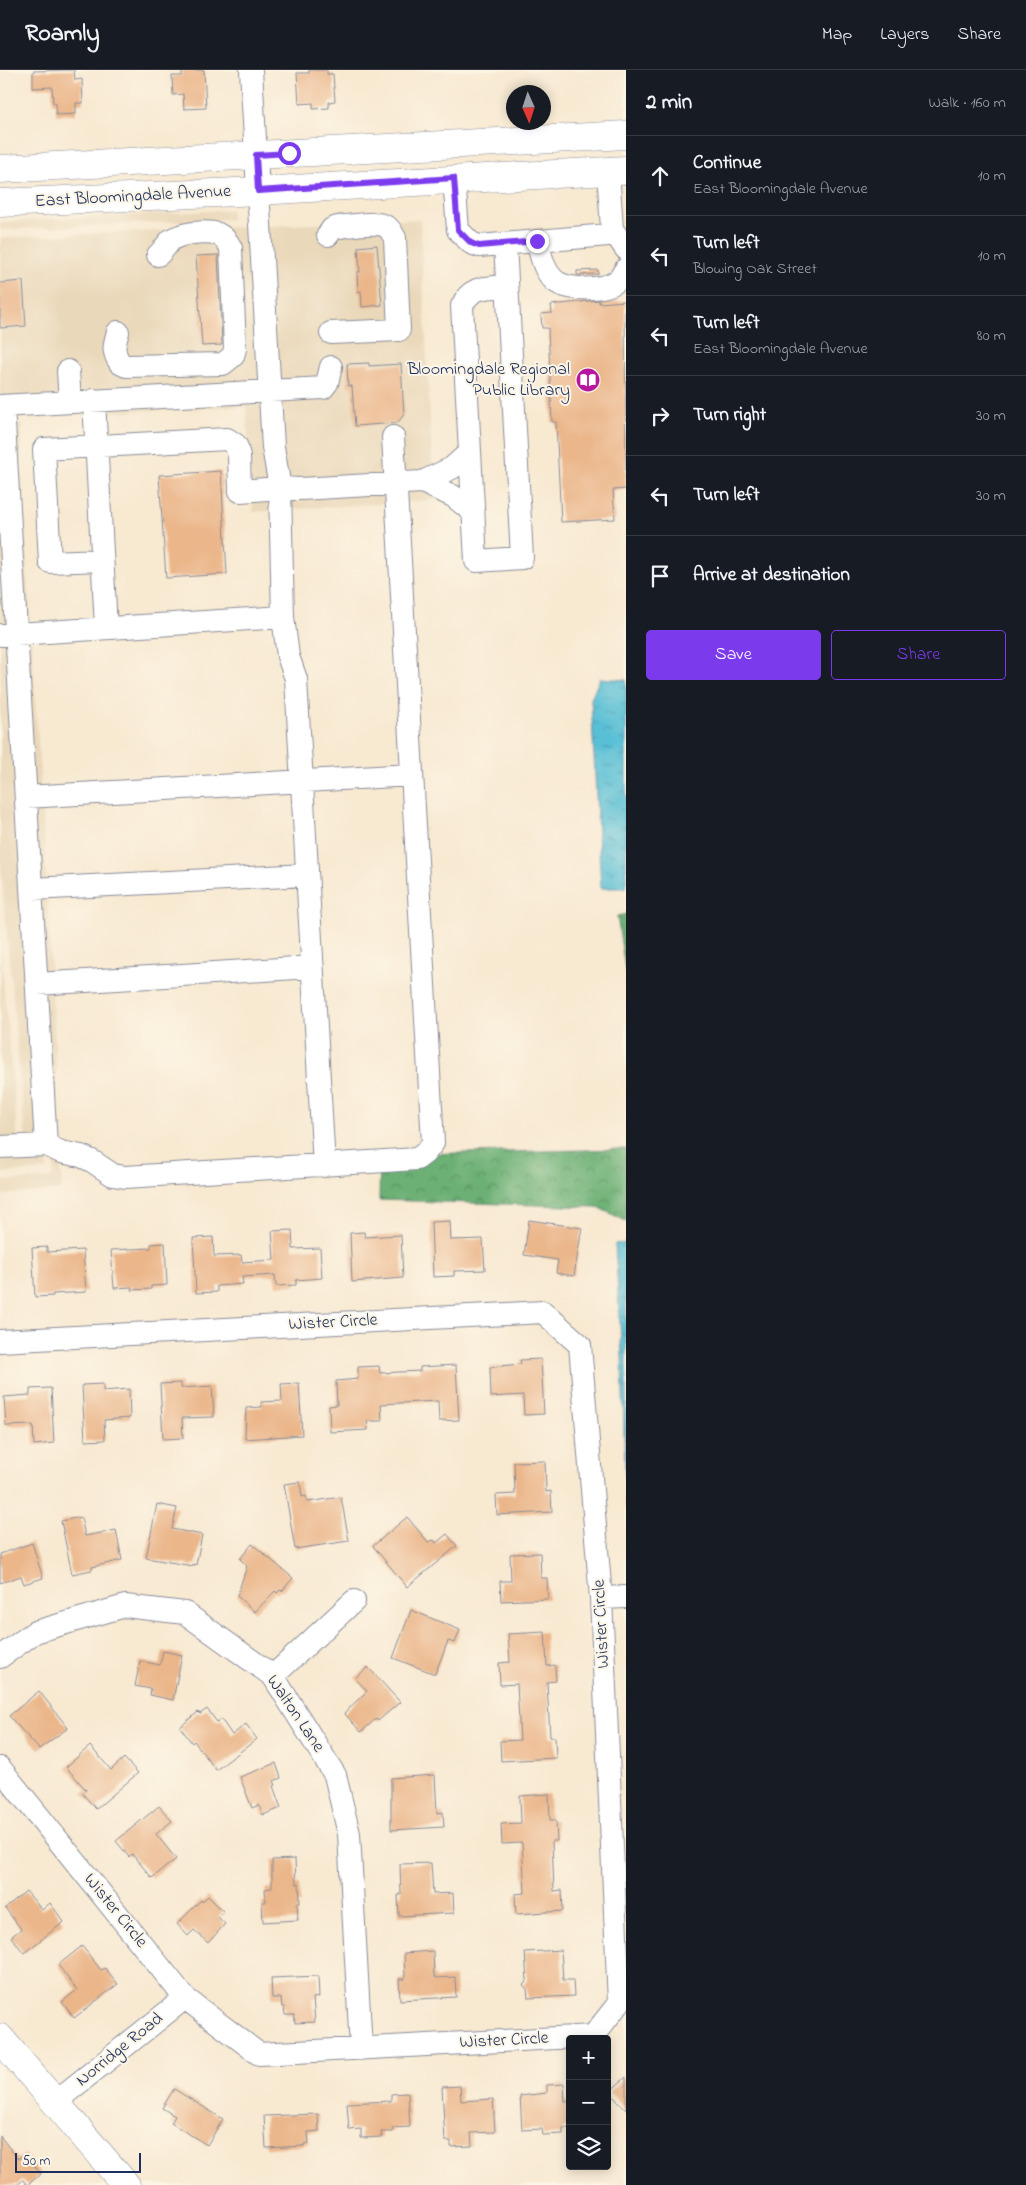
<!DOCTYPE html>
<html lang="en">
<head>
<meta charset="utf-8">
<style>
	:root { --surface:#171b24; --page:#20242c; --text:#f1f3f6; --muted:#9ea1a6; --line:#363941; --accent:#7c3aed }
	body { margin:0; font-family:"Indie Flower",sans-serif; background:var(--page); color:var(--text) }
	.controls { position:absolute; right:15px; bottom:15px; display:grid; overflow:hidden; border-radius:5px; box-shadow:0 2px 12px #0003 }
	.controls button { width:45px; height:45px; display:grid; place-items:center; padding:0; border:0; border-bottom:1px solid var(--line); background:var(--surface); color:var(--text); font:25px sans-serif }
	.compass { position:absolute; left:506px; top:15px; width:45px; height:45px; border-radius:50%; background:var(--surface); box-shadow:0 2px 12px #0003; rotate:177deg }
	.scale { position:absolute; left:15px; bottom:12px; width:126px; box-sizing:border-box; padding-left:5px; border:2px solid #1b2f5e; border-top:0; font-size:14px; line-height:18px; white-space:nowrap; color:#1b2f5e; -webkit-text-stroke:4px #fcf5e5; paint-order:stroke }
	.stop { position:absolute; width:15px; height:15px; margin:-11px; border:4px solid #7c3aed; border-radius:50%; background:#fff }
	.stop.end { background:#7c3aed; border-color:#fff; box-shadow:0 1px 5px #0008 }
	.list { margin:0; padding:0; list-style:none }
	h2 { display:flex; justify-content:space-between; align-items:center; height:65px; margin:0; padding:0 20px; font-size:21px }
	h2 small { font-size:16px; font-weight:400; color:var(--muted) }
	.list li { display:grid; grid-template-columns:32px 1fr auto; gap:15px; align-items:center; box-sizing:border-box; height:80px; padding:0 20px; border-top:1px solid var(--line) }
	.list b { display:block; font-size:19px; white-space:nowrap }
	.list p { margin:0; font-size:16px; white-space:nowrap; color:var(--muted) }
	.list em { font-size:16px; font-style:normal; color:var(--muted) }
	.actions { display:flex; gap:10px; padding:15px 20px }
	.actions a { flex:1; padding:11px 0; border:1px solid var(--accent); border-radius:5px; text-align:center; font-size:18px; color:var(--accent) }
	.actions .main { background:var(--accent); color:#fff }
	.icon { flex:none; width:28px; height:28px; fill:none; stroke:currentColor; stroke-width:2; stroke-linecap:round; stroke-linejoin:round }
	.map { position:relative; flex:none; width:626px; height:2115px; overflow:hidden }
	header { display:flex; align-items:center; gap:30px; box-sizing:border-box; height:70px; padding:0 25px; background:var(--surface); border-bottom:1px solid var(--line) }
	header strong { font-size:24px }
	nav { display:flex; gap:28px; margin-inline-start:auto; font-size:18px }
	main { display:flex }
	aside { flex:1; background:var(--surface) }
	.map>svg:first-child { display:block }
</style>
</head>
<body>
<header>
<strong>Roamly</strong>
<nav><a>Map</a><a>Layers</a><a>Share</a></nav>
</header>
<main>
<div class="map">
<svg width="626" height="2115" viewBox="0 0 626 2115">
	<defs>
		<pattern id="forest-crowns" width="20" height="18" patternUnits="userSpaceOnUse" patternTransform="scale(1.25)"><rect width="20" height="18" fill="#6cb074"/><path d="M2 6a3 3 0 1 1 6 0M12 15a3 3 0 1 1 6 0" fill="none" stroke="#589062"/></pattern>
		<pattern id="water-ripples" width="26" height="14" patternUnits="userSpaceOnUse" patternTransform="scale(1.25)"><rect width="26" height="14" fill="#58bfd5"/><path d="M2 4q2-2 4 0t4 0M15 11q2-2 4 0t4 0" fill="none" stroke="#489cb0"/></pattern>
	</defs>
	<rect width="100%" height="100%" fill="#fcf5e5"/>
	<filter id="ink" filterUnits="userSpaceOnUse"><feTurbulence type="fractalNoise" baseFrequency=".02" numOctaves="2"/><feDisplacementMap in="SourceGraphic" scale="10" xChannelSelector="R" yChannelSelector="G"/><feConvolveMatrix kernelMatrix="1 2 1 2 8 2 1 2 1" color-interpolation-filters="sRGB"/></filter>
	<filter id="wash" filterUnits="userSpaceOnUse"><feTurbulence type="fractalNoise" baseFrequency=".0096" numOctaves="4" result="noise"/><feDisplacementMap in="SourceGraphic" scale="20" xChannelSelector="R" yChannelSelector="G"/><feGaussianBlur stdDeviation="1.12" result="paint"/><feColorMatrix in="noise" values="0 0 0 0 0 0 0 0 0 0 0 0 0 0 0 0 0 1.4 0 .05"/><feComposite in="paint" operator="in"/></filter>
	<g filter="url(#wash)">
		<rect width="100%" height="100%" fill="#f8e9d1"/>
		<path fill="#ead8ba" d="M231,140L232,149L0,160V152Z
			M420,149L434,430L253,442L246,336L0,348V168Z
			M24,355L22,359L21,404L45,780L62,1120L0,1125V1111L47,1109L52,1107L54,1100L53,1081L26,1074L0,787V356Z
			M0,872L19,1083L45,1082L47,1100L0,1103Z"/>
		<path fill="url(#forest-crowns)" stroke="#447069" d="M626,844V905L617,846Z
			M626,1079V1151L597,1137L379,1130L380,1085Z"/>
		<path fill="url(#water-ripples)" stroke="#3a779a" d="M600,608L626,610V818H601L591,629Z
			M626,1173V1436L622,1286L615,1174Z"/>
		<g id="blocks">
			<path fill="#ebb68a" d="M74,0L75,10L82,9L83,33H76V44L56,45V33H53L52,17L33,18V1Z
				M182,0H204L206,38L184,39L183,24L173,25L172,6H182Z
				M309,0H327V4H333L335,31L329,32V38L313,39V33L299,34L297,3H309Z
				M377,175L382,235L362,237L361,221L358,222L357,202H360L358,177Z
				M218,185L222,275L202,276L196,186Z
				M598,200V204L577,205V201Z
				M23,211L26,256L0,258V213Z
				M599,230V233L625,231L626,419L613,420L615,449L561,452L556,352H552L548,258H542L541,244L552,243L551,235Z
				M369,293V296L401,294L404,345L397,353L355,356L352,316H348L347,294Z
				M221,401L227,504L166,508L159,405Z
				M529,1150L582,1158L574,1206L556,1203L558,1190L524,1185Z
				M450,1151L451,1170L483,1169L485,1200L454,1201V1206L433,1207L431,1152Z
				M292,1160L293,1179L320,1178L322,1208L296,1210V1215L276,1216L275,1205L242,1207L243,1214L217,1216V1222L196,1223L193,1168L213,1167L214,1186L241,1185L242,1192L274,1190L272,1161Z
				M364,1162L365,1167L401,1165L403,1208L352,1212L350,1163Z
				M165,1173L167,1215L151,1216V1219L132,1220V1217L114,1218L111,1180L151,1178V1174Z
				M47,1177V1182L83,1180L86,1222L53,1224V1226L35,1227L32,1178Z
				M541,1289L544,1344L524,1345L523,1325L491,1327L490,1297L521,1294L520,1290Z
				M456,1295L459,1350L439,1351L438,1331L381,1334L382,1351H367L368,1360L330,1362L329,1336L337,1335L336,1311L358,1309V1297L379,1296L380,1303L420,1301V1297Z
				M181,1313V1318L212,1316L214,1347L182,1348L183,1368L163,1369L160,1314Z
				M299,1313L302,1365L245,1369L246,1338L262,1337L261,1332L282,1331L281,1314Z
				M103,1314V1321L129,1319L130,1348L104,1350L105,1370L85,1371L82,1315Z
				M51,1318L54,1373L34,1375L33,1355L6,1356L4,1327L30,1325V1319Z
				M545,1391L546,1422L551,1421L552,1442L497,1445L496,1425L515,1424L514,1392Z
				M300,1412L302,1427L306,1426L308,1432L341,1427L349,1471L295,1479L284,1414Z
				M157,1434L177,1438L172,1459L202,1465L196,1495L193,1494V1496L146,1488Z
				M81,1447L85,1466L116,1460L122,1490L92,1497V1500L72,1504L61,1451Z
				M407,1447L428,1472L434,1470L436,1473L447,1464L457,1476L407,1517L373,1476Z
				M32,1473L43,1508L24,1514L21,1506L0,1513V1484Z
				M252,1474L293,1508L282,1521L280,1520L277,1523L275,1521L255,1542L237,1526L247,1496L240,1489Z
				M540,1483L541,1508H547L548,1529L501,1531L500,1511H511L510,1484Z
				M411,1540L460,1560L455,1573L448,1571L435,1604L393,1588Z
				M545,1562L547,1596L555,1595L556,1611L547,1612L550,1667H555L556,1688L501,1691L500,1671L520,1670L517,1614L500,1615L499,1593L510,1592L508,1564Z
				M163,1581L182,1585L173,1630L150,1625L151,1619L135,1616L140,1591L160,1595Z
				M368,1597L400,1632L378,1651L376,1649L361,1662L344,1643L367,1621L355,1608Z
				M39,1621L68,1658L39,1679L9,1646Z
				M207,1639L217,1652L221,1649L232,1665L246,1654L257,1669L216,1700L194,1671L192,1673L180,1657L198,1642L200,1644Z
				M90,1676L111,1700L124,1688L138,1703L96,1739L82,1723L86,1720L66,1697Z
				M276,1693L281,1708L274,1711L276,1715L273,1716L281,1738L263,1745L259,1735L252,1738L240,1707Z
				M435,1705L437,1743L443,1742L444,1757L391,1760V1708Z
				M549,1724L550,1750H556L557,1771H552L554,1821L562,1820L563,1841L516,1844L515,1824L525,1823L522,1773L502,1774L501,1754L521,1753L520,1726Z
				M159,1736L172,1751L156,1764L176,1789L152,1808L132,1784L129,1787L116,1771Z
				M295,1789L296,1814L299,1813L300,1833H297L298,1850L263,1852L262,1832H266L265,1819L272,1818V1790Z
				M431,1793L433,1824L453,1823L454,1843L399,1846L398,1825H401L400,1794Z
				M26,1821L42,1840L50,1833L64,1852L24,1883L11,1867L21,1859L5,1838Z
				M208,1826L223,1841L218,1847L225,1854L208,1873L194,1860L188,1866L177,1854L201,1830L202,1832Z
				M82,1876L101,1900L105,1898L118,1914L74,1948L62,1932L77,1920L58,1895Z
				M561,1880L563,1910H573L574,1926L528,1928L527,1919L523,1915L527,1911L525,1882Z
				M433,1881L434,1905L436,1908L455,1907L456,1927L400,1930L399,1909H405L404,1883Z
				M318,1906L319,1927L313,1928L315,1952L295,1953L294,1945H285L284,1937H282L281,1928H272L271,1908Z
				M626,2007V2040L609,2022Z
				M564,2014L565,2031H570V2058H563V2064L543,2065L542,2059L522,2060L520,2026L547,2023V2015Z
				M460,2016L461,2031L493,2029L495,2062L471,2063L472,2076L451,2077V2071H445L442,2017Z
				M174,2019L223,2049L207,2075L171,2053L175,2046L162,2038Z
				M408,2023L410,2057L392,2058L393,2062H381L382,2067L361,2068V2059L349,2060L347,2033L391,2031V2024Z
				M318,2044L319,2061L308,2062L309,2073L304,2074V2076L266,2078L264,2046Z
				M0,2066L18,2089L25,2084L41,2104L27,2115L23,2110L17,2115H0Z"/>
		</g>
	</g>
	<g filter="url(#ink)">
		<use href="#blocks" fill-opacity="0" stroke="#8a8c98" stroke-width="1"/>
		<g fill="none" stroke-linecap="round" stroke-linejoin="round">
			<defs>
				<path id="minor" d="M251,0L273,377L280,418L300,419L422,412L452,398L470,382
					M608,101L612,159L626,179
					M454,108L458,160L471,173L479,176L608,165L612,159
					M328,165L332,159L338,157C349,156 375,151 385,156C390,158 392,163 395,168L399,260L331,263
					M537,171C541,184 543,200 554,210C566,221 603,221 617,211C621,209 623,202 626,199
					M505,174L522,488L476,491L462,236C471,215 487,218 507,216
					M118,262C114,275 112,281 120,293L126,296L223,294L233,286L235,279L231,178C228,172 224,167 218,164C206,160 181,163 171,170C167,174 163,181 158,185
					M68,301L70,332
					M94,330L106,558
					M0,336L323,318L327,313L331,297
					M3,336L46,1075
					M422,412L453,426L473,442
					M102,490L50,492L44,379L227,369L236,375L239,386L240,421L280,418L283,547L288,586L296,609L324,1096
					M1,565L283,547
					M26,727L412,705
					M32,819L306,805
					M37,914L312,897
					M0,1077L46,1075L61,1082L81,1086L92,1091L113,1105L125,1107L417,1089L425,1083L433,1073L393,367
					M0,1271L543,1242L580,1275L601,1528L619,1933L593,1966L259,1984L185,1928L0,1698
					M601,1528L626,1527
					M0,1587L35,1562L125,1536L185,1543L273,1606L335,1705L349,1764L361,1979
					M273,1606L354,1531
					M55,2032L185,1928"/>
				<path id="major" d="M0,99L626,65
					M0,133L258,121L626,100
					M0,1968L126,2115"/>
			</defs>
			<use href="#minor" stroke="#8a8c98" stroke-width="24"/>
			<use href="#major" stroke="#8a8c98" stroke-width="29"/>
			<use href="#minor" stroke="#fff" stroke-width="22"/>
			<use href="#major" stroke="#fff" stroke-width="28"/>
		</g>
	</g>
	<g fill="none" stroke-linecap="round" stroke-linejoin="round" filter="url(#ink)">
		<path stroke="#7c3aed" stroke-width="6" d="M289,83L256,85L258,121L454,108L458,160L471,173L479,176L537,171"/>
	</g>
	<defs>
		<symbol id="library-disc" viewBox="-11 -11 22 22"><circle r="9.5" fill="#b5179e" stroke="#fcf5e5"/><path d="M-6-4Q-3-5.5-.7-3.5V5Q-3 3-6 4ZM6-4Q3-5.5 .7-3.5V5Q3 3 6 4Z" fill="#fff"/></symbol>
	</defs>
	<g fill-rule="evenodd">
		<use href="#library-disc" x="574" y="296" width="28" height="28"/>
	</g>
	<g text-anchor="middle" dominant-baseline="central" stroke-width="4" stroke-linejoin="round" paint-order="stroke">
		<g font-size="18" fill="#1b2f5e" stroke="#fcf5e5">
			<text transform="translate(133 127) rotate(-3)">East Bloomingdale Avenue</text>
			<text transform="translate(333 1253) rotate(-3)">Wister Circle</text>
			<text transform="translate(602 1554) rotate(-93)">Wister Circle</text>
			<text transform="translate(295 1644) rotate(56)">Walton Lane</text>
			<text transform="translate(115 1841) rotate(51)">Wister Circle</text>
			<text transform="translate(504 1971) rotate(-3)">Wister Circle</text>
			<text transform="translate(120 1980) rotate(-39)">Norridge Road</text>
		</g>
		<g font-size="18" fill="#1b2f5e" stroke="#fcf5e5" text-anchor="end">
			<text x="570" y="300">Bloomingdale Regional<tspan x="570" dy="21">Public Library</tspan></text>
		</g>
	</g>
</svg>
<div class="controls">
<button>+</button>
<button>−</button>
<button><svg class="icon" aria-label="layers" viewBox="0 0 24 24"><path d="M12 4l9 5-9 5-9-5zM3 14l9 5 9-5"/></svg></button>
</div>
<svg class="compass" viewBox="-18 -18 36 36"><path d="M0-13l5 13h-10z" fill="#e53935"/><path d="M0 13l5-13h-10z" fill="#9ea1a6"/></svg>
<div class="scale">50 m</div>
<div class="stop" style="left:289px;top:83px"></div>
<div class="stop end" style="left:537px;top:171px"></div>
</div>
<aside>
<h2>2 min<small>Walk · 160 m</small></h2>
<ul class="list">
<li><svg class="icon" aria-label="ahead" viewBox="0 0 24 24"><path d="M12 20V5M6 11l6-6 6 6"/></svg><div><b>Continue</b><p>East Bloomingdale Avenue</p></div><em>10 m</em></li>
<li><svg class="icon" aria-label="left" viewBox="0 0 24 24"><path d="M17 20v-9H6M10 6l-5 5 5 5"/></svg><div><b>Turn left</b><p>Blowing Oak Street</p></div><em>10 m</em></li>
<li><svg class="icon" aria-label="left" viewBox="0 0 24 24"><path d="M17 20v-9H6M10 6l-5 5 5 5"/></svg><div><b>Turn left</b><p>East Bloomingdale Avenue</p></div><em>80 m</em></li>
<li><svg class="icon" aria-label="right" viewBox="0 0 24 24"><path d="M7 20v-9h11M14 6l5 5-5 5"/></svg><div><b>Turn right</b></div><em>30 m</em></li>
<li><svg class="icon" aria-label="left" viewBox="0 0 24 24"><path d="M17 20v-9H6M10 6l-5 5 5 5"/></svg><div><b>Turn left</b></div><em>30 m</em></li>
<li><svg class="icon" aria-label="arrive" viewBox="0 0 24 24"><path d="M6 21V4h12l-3 4 3 4H6"/></svg><div><b>Arrive at destination</b></div></li>
</ul>
<div class="actions"><a class="main">Save</a><a>Share</a></div>
</aside>
</main>
</body>
</html>
